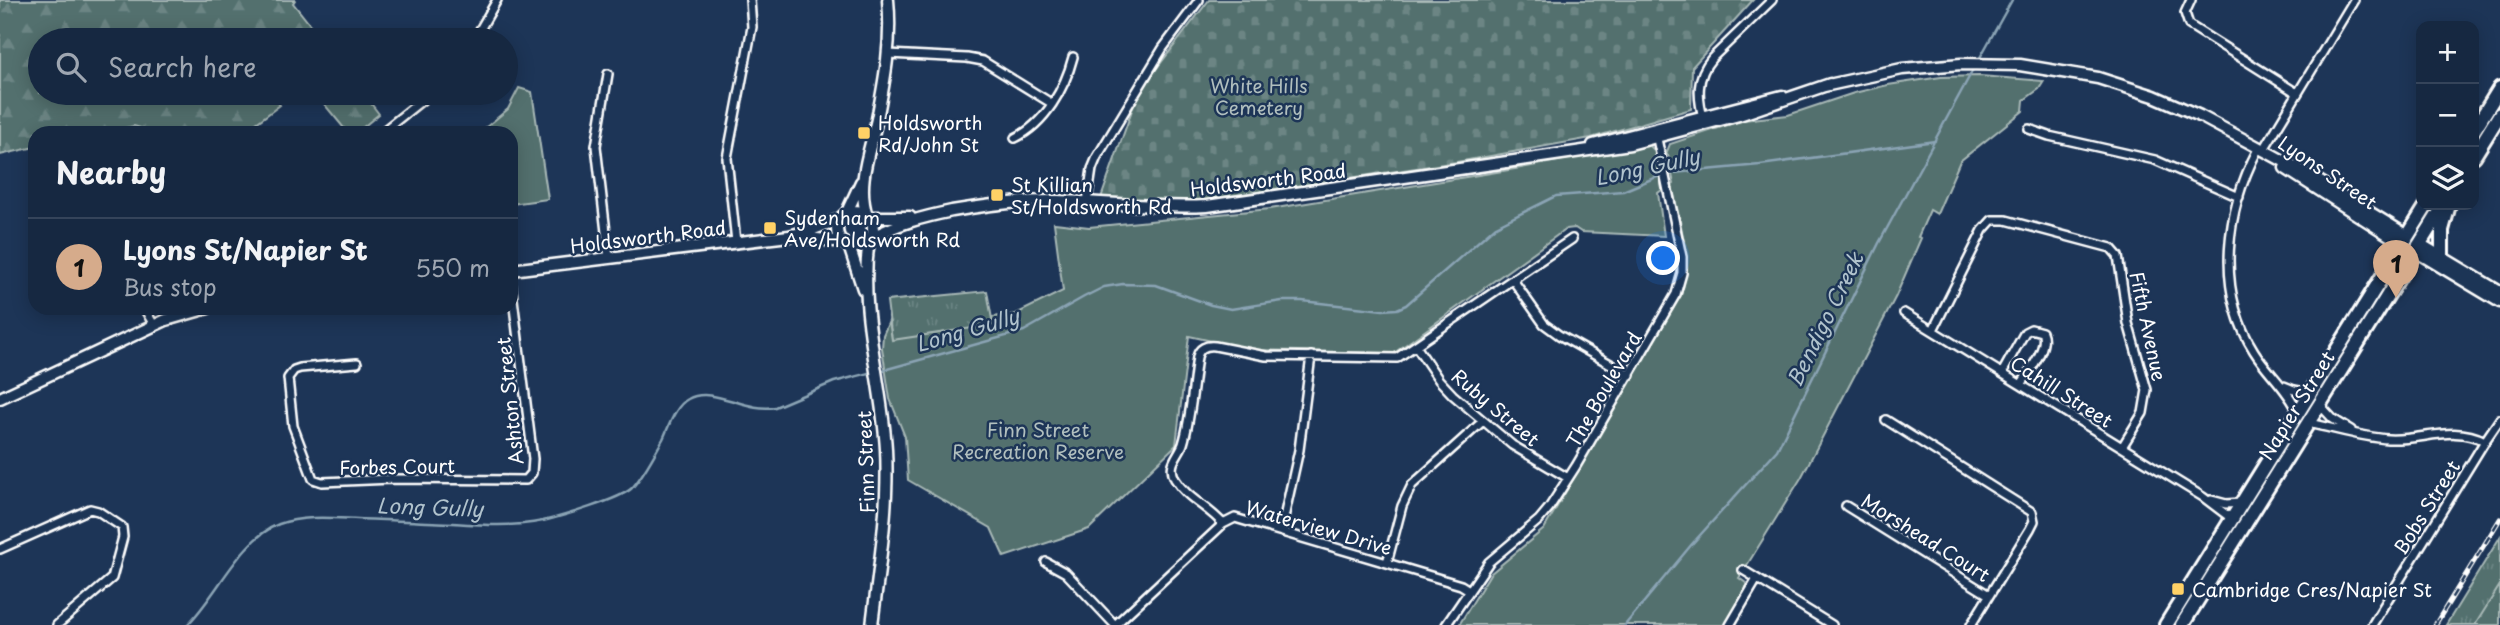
<!DOCTYPE html>
<html lang="en">
<head>
<meta charset="utf-8">
<style>
	:root { --surface:#162841; --page:#23344c; --text:#f1f3f6; --muted:#9ea6b1; --line:#35445a; --accent:#d6ab8b }
	body { margin:0; font-family:"Playpen Sans",sans-serif; background:var(--page); color:var(--text) }
	.controls { position:absolute; right:21px; top:21px; display:grid; overflow:hidden; border-radius:14px; box-shadow:0 4px 18px #0003 }
	.controls button { width:63px; height:63px; display:grid; place-items:center; padding:0; border:0; border-bottom:2px solid var(--line); background:var(--surface); color:var(--text); font:35px sans-serif }
	.you { position:absolute; left:1664px; top:259px; width:24px; height:24px; margin:-18px; border:5px solid #fff; border-radius:50%; background:#1a73e8; box-shadow:0 0 0 10px #1a73e833 }
	.badge { display:grid; place-items:center; width:46px; height:46px; border-radius:50%; background:var(--accent); color:#111; font-size:23px; font-weight:700 }
	.pin { position:absolute; translate:-50% -58px; filter:drop-shadow(0 2px 4px #0008) }
	.pin::after { content:''; position:absolute; top:37px; width:24px; height:21px; background:inherit; clip-path:polygon(0 0,100% 0,50% 100%) }
	.list { margin:0; padding:0; list-style:none }
	h2 { display:flex; justify-content:space-between; align-items:center; height:91px; margin:0; padding:0 28px; font-size:30px }
	h2 small { font-size:23px; font-weight:400; color:var(--muted) }
	.list li { display:grid; grid-template-columns:46px 1fr auto; gap:21px; align-items:center; box-sizing:border-box; height:98px; padding:0 28px; border-top:2px solid var(--line) }
	.list b { display:block; font-size:26px; white-space:nowrap }
	.list p { margin:0; font-size:23px; white-space:nowrap; color:var(--muted) }
	.list em { font-size:23px; font-style:normal; color:var(--muted) }
	.icon { flex:none; width:38px; height:38px; fill:none; stroke:currentColor; stroke-width:2; stroke-linecap:round; stroke-linejoin:round }
	.map { position:relative; flex:none; width:2500px; height:625px; overflow:hidden }
	.search { position:absolute; background:var(--surface); box-shadow:0 4px 18px #0003; left:28px; top:28px; width:490px; height:77px; display:flex; align-items:center; gap:18px; box-sizing:border-box; padding:0 24px; border-radius:38px; color:var(--muted); font-size:26px }
	.panel { position:absolute; background:var(--surface); box-shadow:0 4px 18px #0003; left:28px; top:126px; width:490px; height:189px; border-radius:21px }
	.map>svg:first-child { display:block }
</style>
</head>
<body>
<div class="map">
<svg width="2500" height="625" viewBox="0 0 2500 625">
	<defs>
		<pattern id="grass-tufts" width="24" height="20" patternUnits="userSpaceOnUse" patternTransform="scale(1.75)"><rect width="24" height="20" fill="#52706e"/><path d="M3 7l-1-3M5 7V3M7 7l1-3M15 17l-1-3M17 17v-4M19 17l1-3" fill="none" stroke="#6c8584"/></pattern>
		<pattern id="forest-firs" width="22" height="20" patternUnits="userSpaceOnUse" patternTransform="scale(1.75)"><rect width="22" height="20" fill="#52706e"/><path d="M5 1l3.5 6h-7zM16 11l3.5 6h-7z" fill="#6c8584"/></pattern>
		<pattern id="cemetery-stones" width="16" height="16" patternUnits="userSpaceOnUse" patternTransform="scale(1.75)"><rect width="16" height="16" fill="#52706e"/><path d="M2 7V4a2 2 0 0 1 4 0v3zM10 15v-3a2 2 0 0 1 4 0v3z" fill="#6c8584"/></pattern>
	</defs>
	<rect width="100%" height="100%" fill="#1d3557"/>
	<filter id="ink" filterUnits="userSpaceOnUse"><feTurbulence type="fractalNoise" baseFrequency=".0143" numOctaves="2"/><feDisplacementMap in="SourceGraphic" scale="14" xChannelSelector="R" yChannelSelector="G"/><feConvolveMatrix kernelMatrix="1 2 1 2 8 2 1 2 1" color-interpolation-filters="sRGB"/></filter>
	<g filter="url(#ink)">
		<path fill="url(#grass-tufts)" stroke="#a8b8b6" stroke-width="2" d="M987,291L993,325L892,341L887,301Z
			M2500,537V625H2446Z"/>
		<path fill="url(#forest-firs)" stroke="#a8b8b6" stroke-width="2" d="M0,0H295L293,3L322,40H40V93H270L280,105L243,133H157L134,126L102,133H35V147L0,155Z
			M315,93H363L379,114L356,133H348Z"/>
		<path fill="url(#cemetery-stones)" stroke="#a8b8b6" stroke-width="2" d="M1209,0H1753L1692,67L1691,109L1591,138L1457,162L1189,202L1101,198L1138,93Z"/>
		<path fill="#52706e" stroke="#a8b8b6" stroke-width="2" d="M1980,76L2044,81L2039,89L2024,100L2023,111L1960,161L1937,214L1930,210L1918,237L1921,238L1896,296L1801,478L1739,578L1746,583V589L1726,625H1459L1490,574L1544,529L1681,295C1693,259 1679,221 1672,185L1674,184L1668,155L1666,154L1670,144L1743,120L1788,115L1854,93L1888,85L1941,77Z
			M519,88L532,92L548,199L511,204V133H479L508,109Z
			M1642,145L1650,146L1655,151L1662,190L1658,193L1664,236L1581,232L1575,228L1566,229L1394,353L1253,350L1189,336L1176,445L1089,529L1004,557L991,528L908,480L905,437L890,399L882,348L883,335L889,321L892,340L993,325L992,317L1016,314L1063,291L1054,223L1089,227L1270,209L1521,168Z
			M2500,585V625H2475Z"/>
		<g fill="none" stroke-linecap="round" stroke-linejoin="round">
			<path stroke="#8ba4b5" stroke-width="2.5" d="M1977,63L2012,0
				M880,371L1024,331L1084,297L1104,287L1123,284L1156,285L1211,305L1231,309L1282,301H1302L1383,310L1397,309L1406,305L1496,226L1556,196L1623,191L1654,178L1673,173L1760,165L1935,141
				M187,625C217,596 240,539 279,524C303,515 333,518 358,519C390,520 421,522 453,523C483,525 513,527 543,521C560,517 621,499 632,488C644,475 654,455 663,439C669,426 675,406 688,399C712,385 747,413 775,407L834,382L873,372
				M1625,625L1692,544L1777,450L1879,243L1974,68"/>
			<defs>
				<path id="street" d="M2191,0L2185,13L2189,25L2297,93
					M474,40L497,0
					M888,54L967,58L983,61L1051,103
					M608,74L596,146L609,258
					M1704,121C1697,97 1696,77 1712,58L1772,0
					M2029,129L2049,136L2155,160L2239,197
					M381,133L431,93
					M1015,138C1045,124 1065,88 1073,57
					M2258,149C2226,210 2215,289 2254,351C2267,372 2288,389 2298,412
					M2263,151L2354,0
					M1087,202L1092,169L1097,157L1163,48L1199,0
					M736,242L727,158L752,27L750,0
					M1513,280L1544,324L1559,335L1630,375
					M144,308L154,325
					M1904,313L2203,497L2232,519
					M1933,330L1983,230L1992,220H2006L2111,248L2118,256L2128,323L2147,390L2143,413L2122,447
					M1416,346L1439,380L1453,395L1512,445L1568,478
					M357,363L300,368L294,370L288,378L293,426L313,479L322,482L392,479L526,480L532,473L533,459L511,283
					M2002,373L2025,332L2031,329L2042,332C2049,347 2029,371 2021,385
					M2284,386L2294,390L2310,393
					M2319,404L2333,419L2351,430
					M1886,420L2032,512L2034,521L2030,529L1971,625
					M2308,423C2334,428 2361,437 2388,439C2422,441 2453,424 2485,441L2500,419
					M2211,500L2226,504L2241,503
					M1846,506L1989,595
					M1223,524C1209,507 1187,499 1175,479C1167,464 1178,457 1183,444C1191,418 1193,384 1197,357C1199,348 1206,345 1215,346L1266,356L1397,358L1572,239
					M1281,531L1299,450L1311,356
					M0,549L90,509L98,511L122,527L123,537L112,578L57,625
					M1046,562L1066,573L1115,625
					M1387,563L1402,506L1412,485L1483,421
					M1743,570L1832,625
					M1115,625L1223,524L1235,518L1461,585L1469,590
					M1446,625L1489,562L1539,520L1549,508L1576,466L1676,294L1682,273V257L1656,134
					M1730,625L1757,579
					M2372,625L2485,441"/>
				<path id="secondary" d="M1824,86L1902,69L1961,64L2020,65L2098,78L2154,96L2200,116L2304,172L2408,236
					M1593,145L1782,96
					M2285,168L2403,244
					M837 229a18 18 0 1 1 36 0a18 18 0 1 1-36 0Z
					M846,214L861,182
					M867,216C856,183 870,151 877,119C885,79 892,41 888,0
					M869,217H910
					M800,237L843,242
					M871,238C896,224 923,217 952,211C987,205 1022,200 1058,201C1108,202 1157,209 1207,206L1630,144L1739,115L1830,84
					M869,241C858,310 882,380 886,449C889,508 879,567 872,625
					M2420,244L2500,292
					M849,246L863,289
					M2415,251L2500,302
					M511,270L789,236L811,230L842,218
					M0,398L166,320L208,308"/>
				<path id="highway" d="M2474,130L2500,88
					M2474,156L2500,114
					M2442,257V230L2449,205
					M2166,625L2427,205
					M2182,625L2444,205"/>
			</defs>
			<use href="#street" stroke="#fff" stroke-width="12"/>
			<use href="#secondary" stroke="#fff" stroke-width="15"/>
			<use href="#highway" stroke="#fff" stroke-width="18"/>
			<use href="#street" stroke="#1d3557" stroke-width="7"/>
			<use href="#secondary" stroke="#1d3557" stroke-width="10"/>
			<use href="#highway" stroke="#1d3557" stroke-width="12"/>
			<defs>
				<path id="rail" d="M2435,625L2500,519"/>
			</defs>
			<use href="#rail" stroke="#fff" stroke-width="5"/>
			<use href="#rail" stroke="#1d3557" stroke-width="2.5" stroke-dasharray="8" stroke-linecap="butt"/>
		</g>
	</g>
	<g fill="#ffd166" stroke="#1d3557" stroke-width="2.5">
		<rect x="857" y="126" width="14" height="14" rx="3.5"/>
		<rect x="990" y="188" width="14" height="14" rx="3.5"/>
		<rect x="763" y="221" width="14" height="14" rx="3.5"/>
		<rect x="2171" y="582" width="14" height="14" rx="3.5"/>
	</g>
	<g text-anchor="middle" dominant-baseline="central" stroke-width="5" stroke-linejoin="round" paint-order="stroke">
		<g font-size="19" fill="#b1bfbe" stroke="#1d3557">
			<text x="1259" y="85">White Hills<tspan x="1259" dy="22">Cemetery</tspan></text>
			<text x="1038" y="429">Finn Street<tspan x="1038" dy="22">Recreation Reserve</tspan></text>
		</g>
		<g font-size="19" fill="#fff" stroke="#1d3557" text-anchor="start">
			<text x="878" y="122">Holdsworth<tspan x="878" dy="22">Rd/John St</tspan></text>
			<text x="1011" y="184">St Killian<tspan x="1011" dy="22">St/Holdsworth Rd</tspan></text>
			<text x="784" y="217">Sydenham<tspan x="784" dy="22">Ave/Holdsworth Rd</tspan></text>
			<text x="2192" y="589">Cambridge Cres/Napier St</text>
		</g>
		<g font-size="19" fill="#fff" stroke="#1d3557">
			<text transform="translate(2328 172) rotate(34)">Lyons Street</text>
			<text transform="translate(1268 179) rotate(-7)">Holdsworth Road</text>
			<text transform="translate(648 236) rotate(-7)">Holdsworth Road</text>
			<text transform="translate(2149 326) rotate(78)">Fifth Avenue</text>
			<text transform="translate(1603 389) rotate(-60)">The Boulevard</text>
			<text transform="translate(2062 391) rotate(32)">Cahill Street</text>
			<text transform="translate(509 401) rotate(-96)">Ashton Street</text>
			<text transform="translate(2296 405) rotate(-58)">Napier Street</text>
			<text transform="translate(1496 407) rotate(40)">Ruby Street</text>
			<text transform="translate(865 462) rotate(-92)">Finn Street</text>
			<text transform="translate(397 466) rotate(-1)">Forbes Court</text>
			<text transform="translate(2426 507) rotate(-58)">Bobs Street</text>
			<text transform="translate(1319 527) rotate(16)">Waterview Drive</text>
			<text transform="translate(1926 537) rotate(32)">Morshead Court</text>
		</g>
		<g font-size="21" font-style="italic" fill="#b1c3cd" stroke="#1d3557">
			<text transform="translate(1647 166) rotate(-12)">Long Gully</text>
			<text transform="translate(1824 319) rotate(-64)">Bendigo Creek</text>
			<text transform="translate(967 329) rotate(-16)">Long Gully</text>
			<text transform="translate(430 506) rotate(2)">Long Gully</text>
		</g>
	</g>
</svg>
<div class="controls">
<button>+</button>
<button>−</button>
<button><svg class="icon" aria-label="layers" viewBox="0 0 24 24"><path d="M12 4l9 5-9 5-9-5zM3 14l9 5 9-5"/></svg></button>
</div>
<div class="you"></div>
<div class="pin badge" style="left:2396px;top:298px">1</div>
<div class="search"><svg class="icon" aria-label="search" viewBox="0 0 24 24"><circle cx="10" cy="10" r="6"/><path d="M15 15l6 6"/></svg>Search here</div>
<section class="panel">
<h2>Nearby<small></small></h2>
<ul class="list">
<li><span class="badge">1</span><div><b>Lyons St/Napier St</b><p>Bus stop</p></div><em>550 m</em></li>
</ul>
</section>
</div>
</body>
</html>
